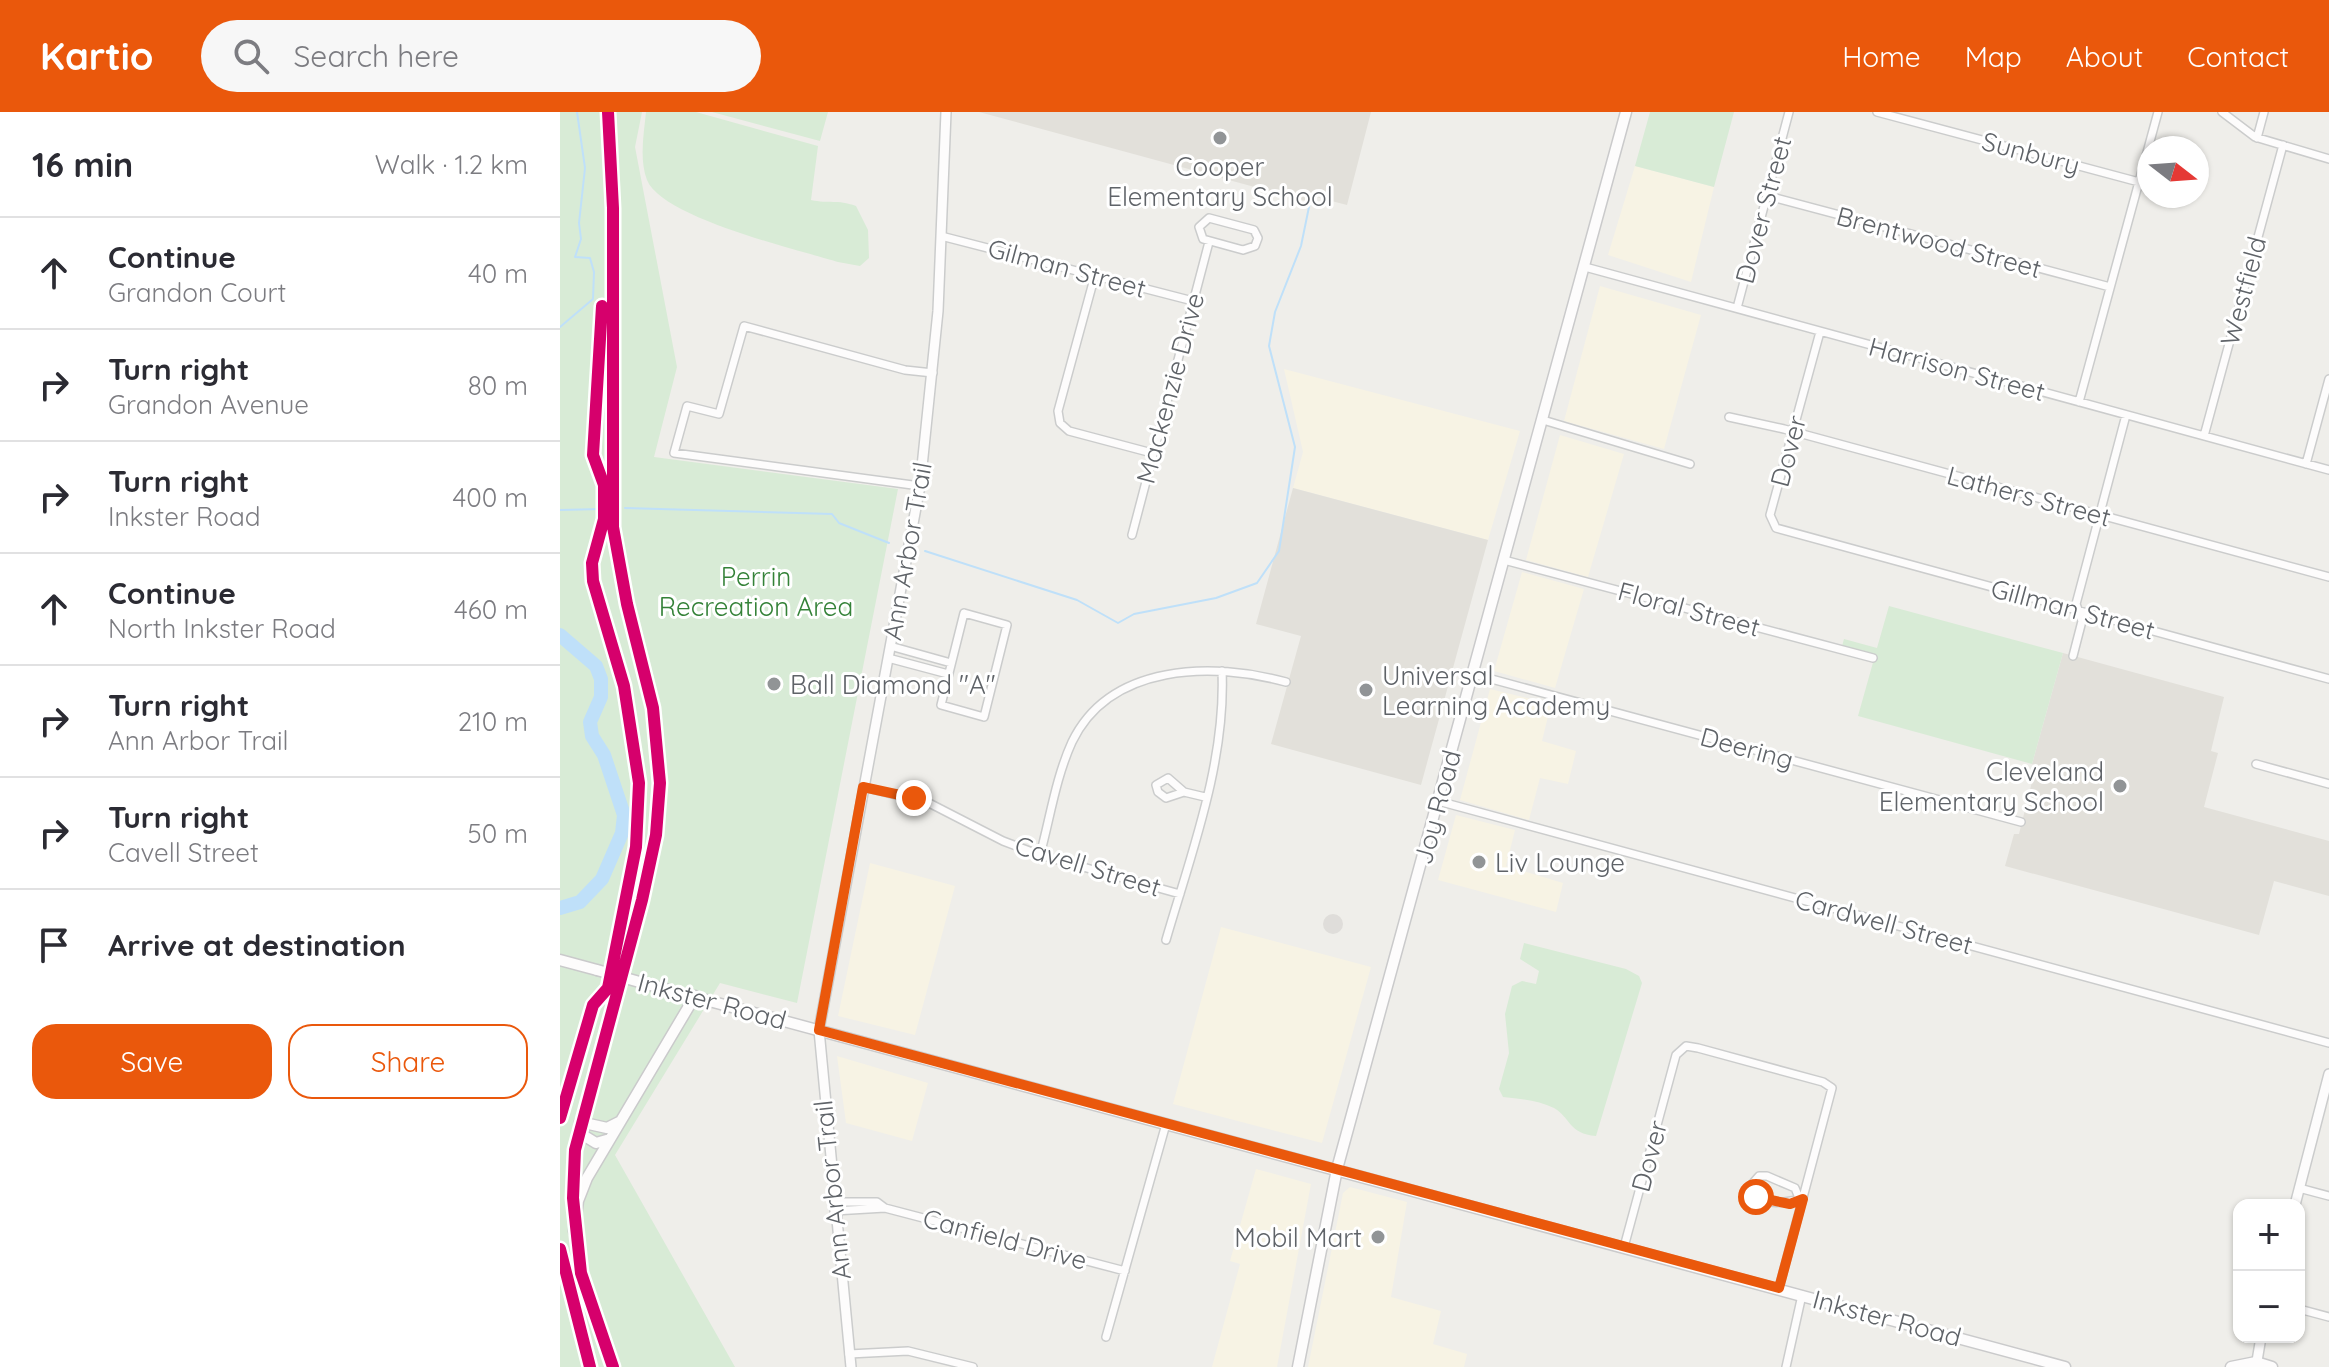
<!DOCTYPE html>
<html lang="en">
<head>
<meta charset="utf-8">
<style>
	:root { --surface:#fff; --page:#f7f7f7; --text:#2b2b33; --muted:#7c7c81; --line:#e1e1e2; --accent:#ea580c }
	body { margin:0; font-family:Quicksand,sans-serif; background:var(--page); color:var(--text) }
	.controls { position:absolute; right:24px; bottom:24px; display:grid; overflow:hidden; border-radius:16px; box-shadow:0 2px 6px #0004 }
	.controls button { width:72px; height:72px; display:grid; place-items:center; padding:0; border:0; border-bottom:2px solid var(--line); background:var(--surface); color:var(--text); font:40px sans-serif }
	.compass { position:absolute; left:1577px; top:24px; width:72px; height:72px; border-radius:50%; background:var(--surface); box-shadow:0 2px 6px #0004; rotate:107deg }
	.stop { position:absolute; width:24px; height:24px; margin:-18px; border:6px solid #ea580c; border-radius:50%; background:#fff }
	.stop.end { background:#ea580c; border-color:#fff; box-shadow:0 2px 8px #0008 }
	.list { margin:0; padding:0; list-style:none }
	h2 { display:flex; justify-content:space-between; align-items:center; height:104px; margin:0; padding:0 32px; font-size:34px }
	h2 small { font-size:26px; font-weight:400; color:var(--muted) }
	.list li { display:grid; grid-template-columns:52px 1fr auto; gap:24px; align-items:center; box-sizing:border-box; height:112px; padding:0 32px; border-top:2px solid var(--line) }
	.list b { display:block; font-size:30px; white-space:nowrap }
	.list p { margin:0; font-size:26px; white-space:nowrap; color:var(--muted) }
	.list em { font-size:26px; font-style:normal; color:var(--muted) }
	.actions { display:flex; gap:16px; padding:24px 32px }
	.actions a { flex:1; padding:18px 0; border:2px solid var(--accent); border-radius:24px; text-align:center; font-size:28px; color:var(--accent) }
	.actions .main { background:var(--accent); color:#fff }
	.icon { flex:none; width:44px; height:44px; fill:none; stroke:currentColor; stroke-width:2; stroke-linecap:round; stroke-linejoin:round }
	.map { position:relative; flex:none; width:1769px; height:1255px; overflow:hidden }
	header { display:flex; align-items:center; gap:48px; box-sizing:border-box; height:112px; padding:0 40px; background:var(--accent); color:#fff }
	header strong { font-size:38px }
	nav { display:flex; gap:44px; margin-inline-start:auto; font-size:28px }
	.search { width:560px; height:72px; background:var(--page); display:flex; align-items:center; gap:20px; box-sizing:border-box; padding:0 28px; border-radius:44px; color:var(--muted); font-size:30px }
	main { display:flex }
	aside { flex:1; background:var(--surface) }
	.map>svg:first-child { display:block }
</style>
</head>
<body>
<header>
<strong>Kartio</strong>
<div class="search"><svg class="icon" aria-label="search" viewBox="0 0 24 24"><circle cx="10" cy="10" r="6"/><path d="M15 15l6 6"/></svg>Search here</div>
<nav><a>Home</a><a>Map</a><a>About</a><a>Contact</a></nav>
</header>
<main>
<aside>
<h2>16 min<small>Walk · 1.2 km</small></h2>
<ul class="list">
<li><svg class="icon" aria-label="ahead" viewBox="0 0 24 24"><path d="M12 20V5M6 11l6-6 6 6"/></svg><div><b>Continue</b><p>Grandon Court</p></div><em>40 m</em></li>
<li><svg class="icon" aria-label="right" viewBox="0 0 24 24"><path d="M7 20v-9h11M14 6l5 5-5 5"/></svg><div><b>Turn right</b><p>Grandon Avenue</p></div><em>80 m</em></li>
<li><svg class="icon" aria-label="right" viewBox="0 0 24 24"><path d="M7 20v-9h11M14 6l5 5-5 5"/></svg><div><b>Turn right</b><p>Inkster Road</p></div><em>400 m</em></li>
<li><svg class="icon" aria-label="ahead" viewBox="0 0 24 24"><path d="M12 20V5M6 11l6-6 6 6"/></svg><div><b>Continue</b><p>North Inkster Road</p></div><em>460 m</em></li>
<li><svg class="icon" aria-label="right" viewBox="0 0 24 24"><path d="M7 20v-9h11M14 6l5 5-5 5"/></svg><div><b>Turn right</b><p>Ann Arbor Trail</p></div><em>210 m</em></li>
<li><svg class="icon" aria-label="right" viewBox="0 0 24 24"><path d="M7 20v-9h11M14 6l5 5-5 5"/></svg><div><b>Turn right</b><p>Cavell Street</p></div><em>50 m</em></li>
<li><svg class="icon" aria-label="arrive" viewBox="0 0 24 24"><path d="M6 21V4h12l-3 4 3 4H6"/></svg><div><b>Arrive at destination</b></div></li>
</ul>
<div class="actions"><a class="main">Save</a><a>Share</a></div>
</aside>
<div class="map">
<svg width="1769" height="1255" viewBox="0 0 1769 1255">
	<rect width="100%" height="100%" fill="#efeeea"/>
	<path fill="#f7f3e4" d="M1075,54L1154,75L1131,170L1048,143Z
		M1040,174L1141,203L1104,337L1004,309Z
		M724,257L960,319L928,428L733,376L743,340Z
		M1000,323L1064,342L1028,465L966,448Z
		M962,460L1024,477L995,576L934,559Z
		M930,577L991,592L982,629L1016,639L1008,672L980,666L969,708L900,688Z
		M896,703L955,718L946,754L1003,771L996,800L878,768Z
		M310,751L395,774L355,923L278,904Z
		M661,815L811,855L762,1031L613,992Z
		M277,944L368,971L352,1029L286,1011Z
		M696,1057L751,1072L717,1255H652L680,1152L670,1149Z
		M790,1075L847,1090L831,1185L881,1199L873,1232L907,1242L904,1255H748L783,1081Z"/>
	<path fill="#dfddda" d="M763 812a10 10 0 1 1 20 0a10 10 0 1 1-20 0Z"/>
	<path fill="#e2e0da" d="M419,0H811L787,93L752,84L750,90Z
		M733,376L928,428L861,673L711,632L741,524L696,512Z
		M1503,541L1664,585L1651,639L1658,641L1644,695L1769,729V784L1714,769L1699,823L1445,754L1454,722H1459L1476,654L1472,652Z"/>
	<path fill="#d8ebd6" d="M0,0H82L75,35L117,255L94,345L338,377L237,891L160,871L55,1043L175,1255H0Z
		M86,0H136L258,34L251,88C269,92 277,87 296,94L308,118L309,146L300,154L278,150C239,138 102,106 87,68C79,47 84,21 86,0Z
		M152,0H268L260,29Z
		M1090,0H1174L1154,75L1075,54Z
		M1329,494L1503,541L1472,652L1298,604L1314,547L1281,538L1284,527L1317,536Z
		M964,831L1066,857L1079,864L1082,871L1036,1024C1009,1022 1010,1005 994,996C978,988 960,987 943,985L939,977L949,941L945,902L952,874L962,869L976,872L979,859L960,847Z"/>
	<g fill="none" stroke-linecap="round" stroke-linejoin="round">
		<path stroke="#bfe0f9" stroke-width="2" d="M0,215L33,187L34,160L30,146L15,145L21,127L19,111L25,56L17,0
			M65,396L272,402L279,411L329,431
			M0,398L41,397
			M365,439L517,488L558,511L574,502L656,486L697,471L719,439L735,335L709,234L715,200L741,134L750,90"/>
		<path stroke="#bfe0f9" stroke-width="14" d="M0,523L36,554L41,567V585L30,610L32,624L44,643L64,703L62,721L42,767L20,790L0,796"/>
		<defs>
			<path id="minor" d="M1317,0L1579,70
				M1662,0L1695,25L1769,47
				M1697,26L1704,0
				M1208,84L1550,175
				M649,106L694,118L698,126L695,134L683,138L643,127L639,115Z
				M381,124L633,189
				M1025,155L1769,358
				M535,163L498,299L500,311L509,319L592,341
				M1177,196L1229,0
				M1260,220L1210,403L1216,416L1769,567
				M1519,290L1598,0
				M1169,305L1224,317L1769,465
				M983,308L1130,352
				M1644,324L1723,33
				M1746,352L1769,267
				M360,374L114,341L127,294L159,302L184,214L345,258L373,261
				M572,423L649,130
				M944,448L1313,546
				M404,501L447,513L424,605L381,593Z
				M330,534L391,551
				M1513,544L1522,509L1516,492L1566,303
				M328,546L388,562
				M913,562L1461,710
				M1696,652L1769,672
				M303,675L369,691L443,729L480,743L620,782
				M624,680L606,686L598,680L596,673L608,666L624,680L645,685
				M878,689L1769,931
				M480,743C490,706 496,665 512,630C550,551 653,550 726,570
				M606,828C631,742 666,650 662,559
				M1739,1076L1769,1084
				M1239,1086L1235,1076L1207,1064H1199L1192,1072L1193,1082C1212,1096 1225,1089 1243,1087
				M273,1090H317L325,1096L565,1159
				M274,1099L325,1096
				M1064,1135L1116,943L1126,934L1138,936L1263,970L1272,976L1219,1176
				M1739,1197L1769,1205
				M546,1225L606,1012
				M289,1242L348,1239L413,1255
				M1226,1255L1242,1183"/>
			<path id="tertiary" d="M48,0L53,96V415L67,492L93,596L100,671L96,723L82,788L15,1038L13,1086L21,1161L53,1255
				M1735,1093L1769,962
				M291,1255L259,918L360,374L378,199L386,0
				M1696,1255L1701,1225"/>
			<path id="secondary" d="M0,848L37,858
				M83,871L1505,1255
				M20,1010L47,1016L59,1010
				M18,1020L36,1031L50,1027
				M14,1119L18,1089L27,1066L135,884
				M738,1255L777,1057L1066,0
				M1671,1255L1696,1250L1712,1255"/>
		</defs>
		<use href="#minor" stroke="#cbcccc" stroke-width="10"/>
		<use href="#tertiary" stroke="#cbcccc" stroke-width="12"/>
		<use href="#secondary" stroke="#cacacb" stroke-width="13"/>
		<use href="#minor" stroke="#fdfcfc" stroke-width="7"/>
		<use href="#tertiary" stroke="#fdfcfc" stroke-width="9"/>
		<use href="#secondary" stroke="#fdfcfc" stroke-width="10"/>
		<defs>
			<path id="secondary-bridge" d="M37,858L83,871"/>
		</defs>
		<use href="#secondary-bridge" stroke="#cacacb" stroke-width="13" stroke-linecap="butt"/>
		<use href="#secondary-bridge" stroke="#fdfcfc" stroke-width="10"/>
		<defs>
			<path id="cycleway" d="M48,0L53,96V415L67,492L93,596L100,671L96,723L82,788L15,1038L13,1086L21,1161L53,1255
				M0,1006L33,893L48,876L76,735L79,671L64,574L33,469L32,451L44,407V373L33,343L42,194
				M0,1137L30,1255"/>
		</defs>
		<use href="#cycleway" stroke="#fff" stroke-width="17"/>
		<use href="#cycleway" stroke="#d6006c" stroke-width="12"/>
	</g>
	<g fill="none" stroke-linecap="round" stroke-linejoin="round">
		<path stroke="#ea580c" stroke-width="10" d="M354,686L303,675L259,918L1219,1176L1243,1087L1230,1092L1196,1085"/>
	</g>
	<g fill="#919496" stroke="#fff" stroke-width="3">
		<circle cx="660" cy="26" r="8"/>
		<circle cx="214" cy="572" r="8"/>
		<circle cx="806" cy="578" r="8"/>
		<circle cx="1560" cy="674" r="8"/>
		<circle cx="919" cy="750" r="8"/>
		<circle cx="818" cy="1125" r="8"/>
	</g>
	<g text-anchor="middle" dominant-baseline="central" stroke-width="6" stroke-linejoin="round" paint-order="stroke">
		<g font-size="26" fill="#5f6368" stroke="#fff">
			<text transform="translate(1471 41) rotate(15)">Sunbury</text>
			<text transform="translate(1203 98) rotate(-75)">Dover Street</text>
			<text transform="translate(1379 130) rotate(15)">Brentwood Street</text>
			<text transform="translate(507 156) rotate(15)">Gilman Street</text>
			<text transform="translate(1683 179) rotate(-75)">Westfield</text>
			<text transform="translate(1397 257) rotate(15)">Harrison Street</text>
			<text transform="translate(610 276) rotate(-75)">Mackenzie Drive</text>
			<text transform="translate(1228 339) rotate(-75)">Dover</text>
			<text transform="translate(1469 384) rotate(15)">Lathers Street</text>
			<text transform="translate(347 439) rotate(-80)">Ann Arbor Trail</text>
			<text transform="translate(1129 497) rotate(15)">Floral Street</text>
			<text transform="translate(1513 497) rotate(15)">Gillman Street</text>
			<text transform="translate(1187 636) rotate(15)">Deering</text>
			<text transform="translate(877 695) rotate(-75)">Joy Road</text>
			<text transform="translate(528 754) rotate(17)">Cavell Street</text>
			<text transform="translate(1324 810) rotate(15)">Cardwell Street</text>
			<text transform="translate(152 889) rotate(15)">Inkster Road</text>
			<text transform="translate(1089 1044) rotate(-75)">Dover</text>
			<text transform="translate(272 1078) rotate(-96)">Ann Arbor Trail</text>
			<text transform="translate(445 1127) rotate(15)">Canfield Drive</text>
			<text transform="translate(1327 1206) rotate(15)">Inkster Road</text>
		</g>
		<g font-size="26" fill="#5f6368" stroke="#fff" text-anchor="start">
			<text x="660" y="54" text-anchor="middle">Cooper<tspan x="660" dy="30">Elementary School</tspan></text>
			<text x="822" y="563">Universal<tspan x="822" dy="30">Learning Academy</tspan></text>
			<text x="230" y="572">Ball Diamond "A"</text>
			<text x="1544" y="659" text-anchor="end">Cleveland<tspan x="1544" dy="30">Elementary School</tspan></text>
			<text x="935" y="750">Liv Lounge</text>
			<text x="802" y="1125" text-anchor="end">Mobil Mart</text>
		</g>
		<g font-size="26" fill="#348238" stroke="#fff">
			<text x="196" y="464">Perrin<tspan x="196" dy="30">Recreation Area</tspan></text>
		</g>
	</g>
</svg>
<div class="controls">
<button>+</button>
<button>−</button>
</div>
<svg class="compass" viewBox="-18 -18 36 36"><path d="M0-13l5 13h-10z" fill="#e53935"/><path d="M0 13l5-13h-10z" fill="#7c7c81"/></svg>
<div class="stop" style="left:1196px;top:1085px"></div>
<div class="stop end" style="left:354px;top:686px"></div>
</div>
</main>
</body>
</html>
